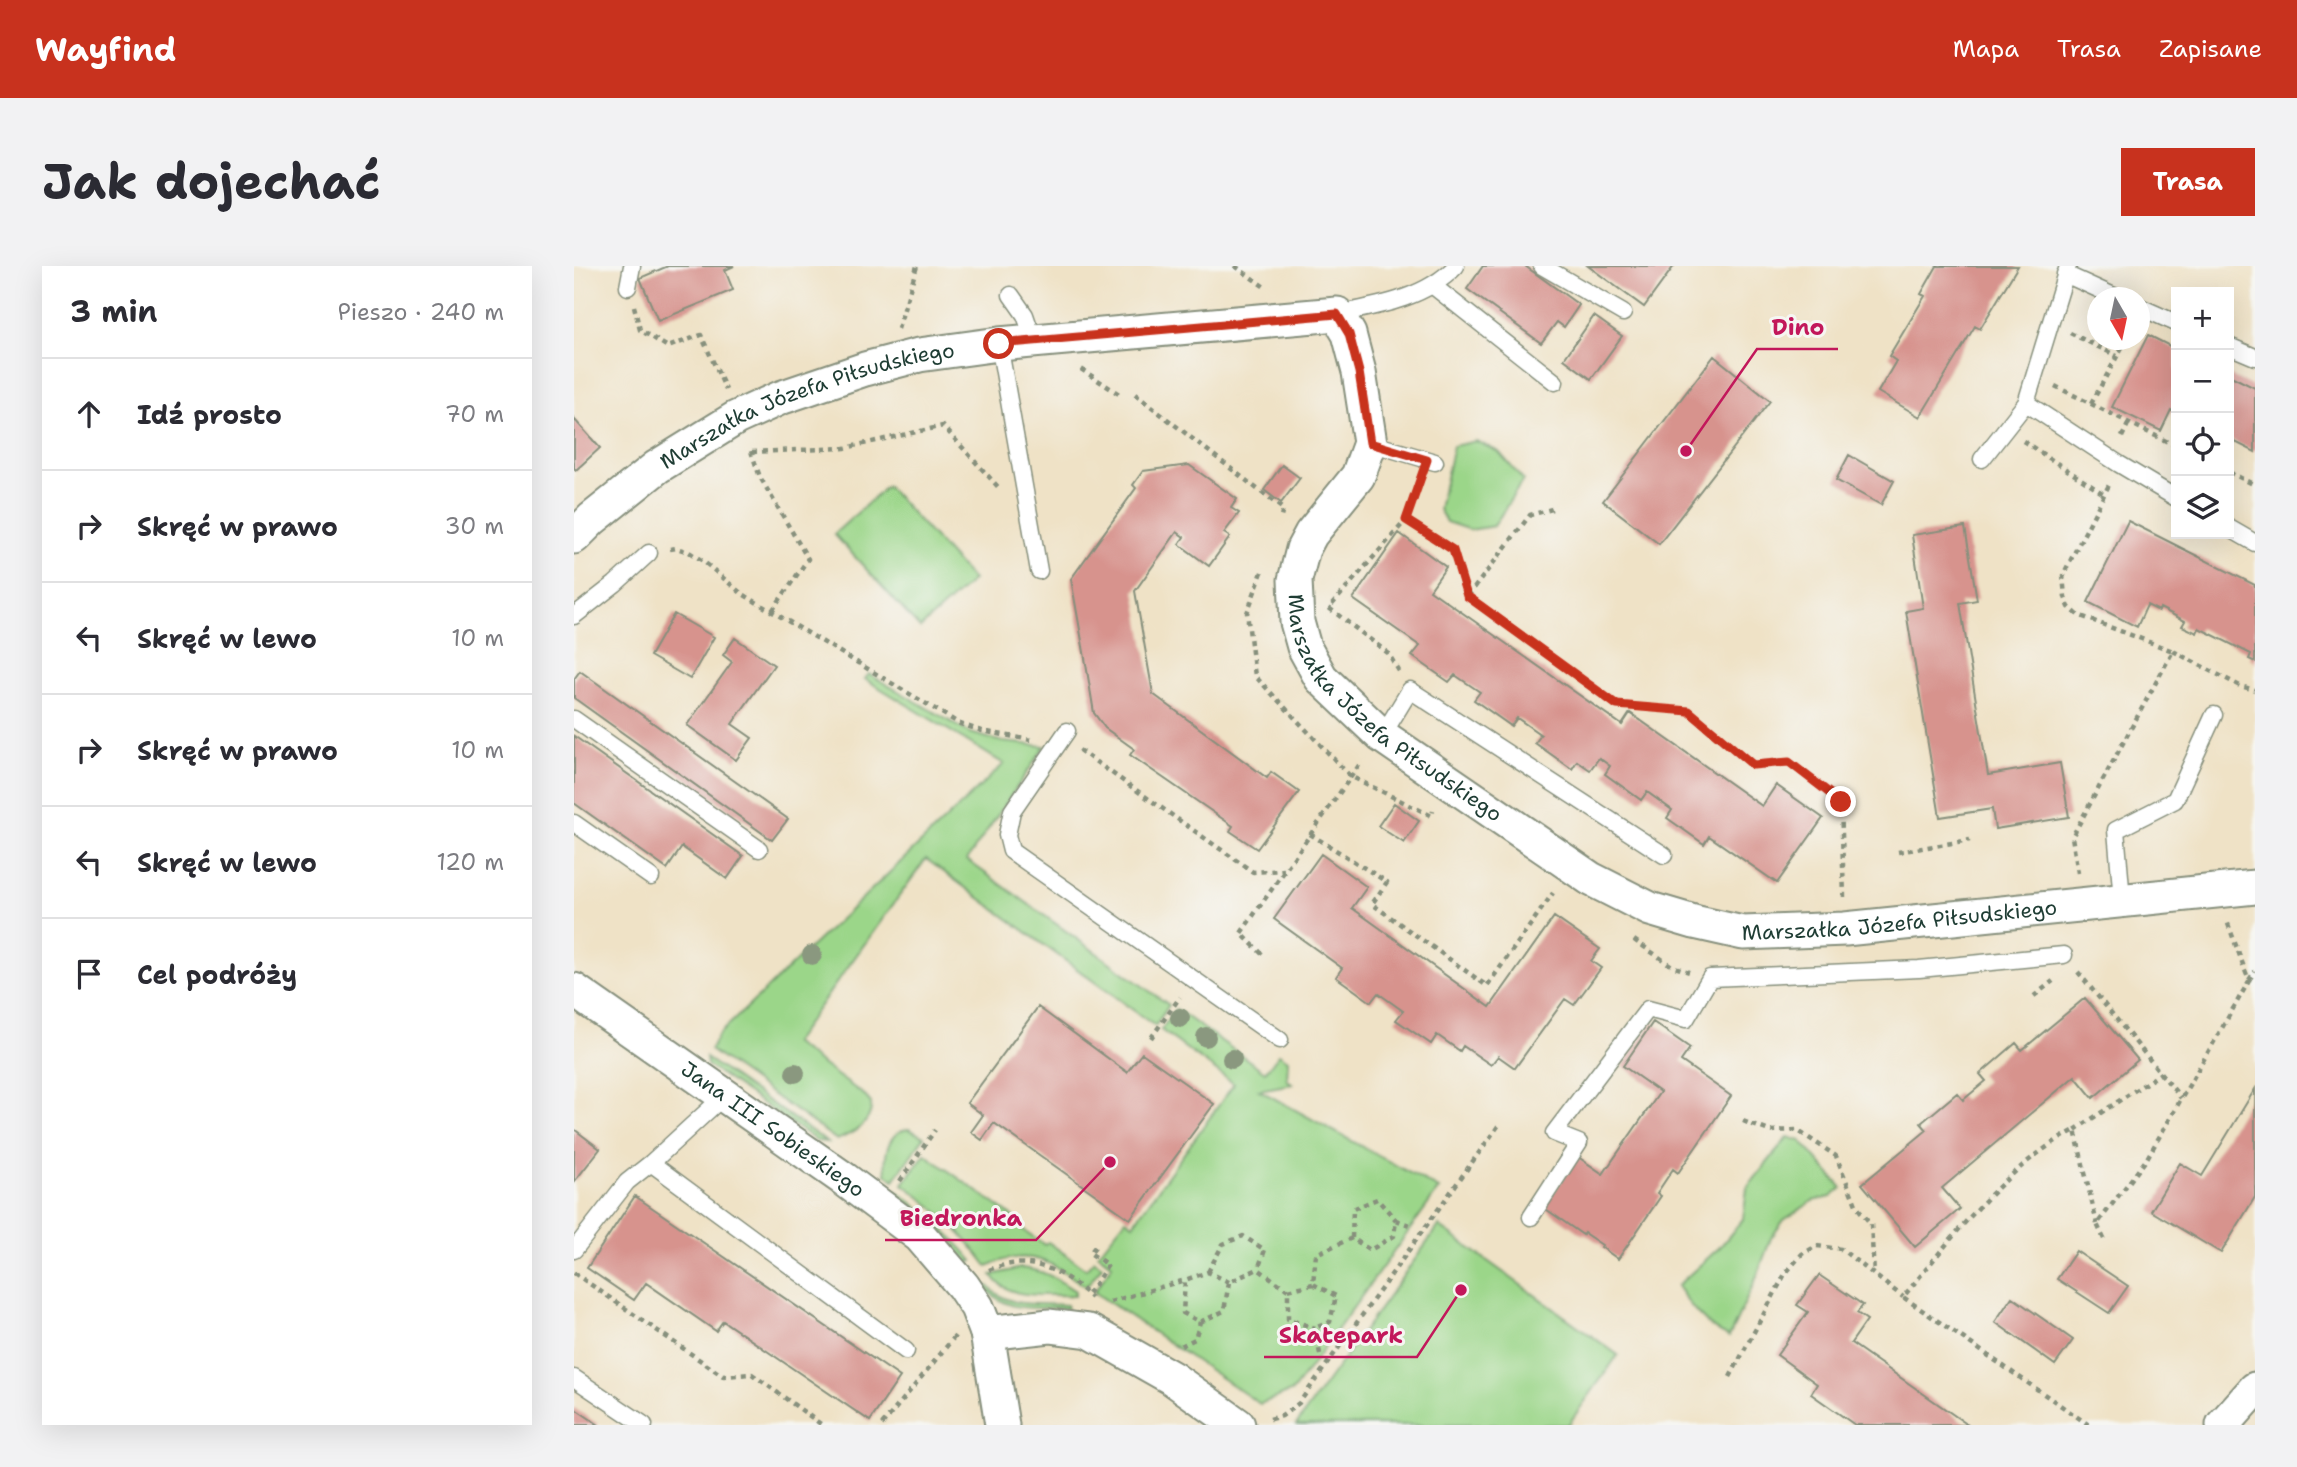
<!DOCTYPE html>
<html lang="pl">
<head>
<meta charset="utf-8">
<style>
	:root { --surface:#fff; --page:#f2f2f3; --text:#2b2b33; --muted:#7c7c81; --line:#e1e1e2; --accent:#c8321e }
	body { margin:0; font-family:"Shantell Sans",sans-serif; background:var(--page); color:var(--text) }
	.controls { position:absolute; right:21px; top:21px; display:grid; overflow:hidden; border-radius:0px; box-shadow:0 7px 28px #0002 }
	.controls button { width:63px; height:63px; display:grid; place-items:center; padding:0; border:0; border-bottom:2px solid var(--line); background:var(--surface); color:var(--text); font:35px sans-serif }
	.compass { position:absolute; left:1513px; top:21px; width:63px; height:63px; border-radius:50%; background:var(--surface); box-shadow:0 7px 28px #0002; rotate:171deg }
	.stop { position:absolute; width:21px; height:21px; margin:-16px; border:5px solid #c8321e; border-radius:50%; background:#fff }
	.stop.end { background:#c8321e; border-color:#fff; box-shadow:0 2px 7px #0008 }
	.list { margin:0; padding:0; list-style:none }
	h2 { display:flex; justify-content:space-between; align-items:center; height:91px; margin:0; padding:0 28px; font-size:30px }
	h2 small { font-size:23px; font-weight:400; color:var(--muted) }
	.list li { display:grid; grid-template-columns:46px 1fr auto; gap:21px; align-items:center; box-sizing:border-box; height:112px; padding:0 28px; border-top:2px solid var(--line) }
	.list b { display:block; font-size:26px; white-space:nowrap }
	.list em { font-size:23px; font-style:normal; color:var(--muted) }
	.icon { flex:none; width:38px; height:38px; fill:none; stroke:currentColor; stroke-width:2; stroke-linecap:round; stroke-linejoin:round }
	.map { position:relative; flex:none; width:1681px; height:1159px; overflow:hidden; border-radius:0px }
	header { display:flex; align-items:center; gap:42px; box-sizing:border-box; height:98px; padding:0 35px; background:var(--accent); color:#fff }
	header strong { font-size:33px }
	nav { display:flex; gap:38px; margin-inline-start:auto; font-size:24px }
	.intro { display:flex; align-items:center; justify-content:space-between; box-sizing:border-box; height:168px; padding:0 42px }
	h1 { margin:0; font-size:49px }
	.button { padding:18px 32px; border-radius:0px; background:var(--accent); color:#fff; font-size:24px; font-weight:700 }
	main { display:flex; gap:42px; padding:0 42px }
	aside { flex:1; background:var(--surface); border-radius:0px; box-shadow:0 7px 28px #0002 }
	.map>svg:first-child { display:block }
</style>
</head>
<body>
<header>
<strong>Wayfind</strong>
<nav><a>Mapa</a><a>Trasa</a><a>Zapisane</a></nav>
</header>
<div class="intro"><h1>Jak dojechać</h1><a class="button">Trasa</a></div>
<main>
<aside>
<h2>3 min<small>Pieszo · 240 m</small></h2>
<ul class="list">
<li><svg class="icon" aria-label="ahead" viewBox="0 0 24 24"><path d="M12 20V5M6 11l6-6 6 6"/></svg><div><b>Idź prosto</b></div><em>70 m</em></li>
<li><svg class="icon" aria-label="right" viewBox="0 0 24 24"><path d="M7 20v-9h11M14 6l5 5-5 5"/></svg><div><b>Skręć w prawo</b></div><em>30 m</em></li>
<li><svg class="icon" aria-label="left" viewBox="0 0 24 24"><path d="M17 20v-9H6M10 6l-5 5 5 5"/></svg><div><b>Skręć w lewo</b></div><em>10 m</em></li>
<li><svg class="icon" aria-label="right" viewBox="0 0 24 24"><path d="M7 20v-9h11M14 6l5 5-5 5"/></svg><div><b>Skręć w prawo</b></div><em>10 m</em></li>
<li><svg class="icon" aria-label="left" viewBox="0 0 24 24"><path d="M17 20v-9H6M10 6l-5 5 5 5"/></svg><div><b>Skręć w lewo</b></div><em>120 m</em></li>
<li><svg class="icon" aria-label="arrive" viewBox="0 0 24 24"><path d="M6 21V4h12l-3 4 3 4H6"/></svg><div><b>Cel podróży</b></div></li>
</ul>
</aside>
<div class="map">
<svg width="1681" height="1159" viewBox="0 0 1681 1159">
	<rect width="100%" height="100%" fill="#f6f6f2"/>
	<filter id="ink" filterUnits="userSpaceOnUse"><feTurbulence type="fractalNoise" baseFrequency=".0143" numOctaves="2"/><feDisplacementMap in="SourceGraphic" scale="14" xChannelSelector="R" yChannelSelector="G"/><feConvolveMatrix kernelMatrix="1 2 1 2 8 2 1 2 1" color-interpolation-filters="sRGB"/></filter>
	<filter id="wash" filterUnits="userSpaceOnUse"><feTurbulence type="fractalNoise" baseFrequency=".00686" numOctaves="4" result="noise"/><feDisplacementMap in="SourceGraphic" scale="28" xChannelSelector="R" yChannelSelector="G"/><feGaussianBlur stdDeviation="1.57" result="paint"/><feColorMatrix in="noise" values="0 0 0 0 0 0 0 0 0 0 0 0 0 0 0 0 0 1.4 0 .05"/><feComposite in="paint" operator="in"/></filter>
	<g filter="url(#wash)">
		<rect width="100%" height="100%" fill="#efe2c6"/>
		<path fill="#9bd689" stroke="#5d8a5e" stroke-width="2" d="M902,175L925,186L949,214L920,260L896,264L872,256L865,243L879,180Z
			M313,220L399,314L346,362L260,268Z
			M295,408L396,467L429,476L471,480L393,594L595,739L581,760L352,593L219,777L290,829L297,837C299,858 279,867 263,874L136,784L145,768L430,498L291,413Z
			M602,743L691,806L705,788L714,794L713,813L718,818L685,824L865,923L719,1125L686,1138L520,1026L538,999L524,988L552,953L559,958L660,818L587,764Z
			M132,792L253,876L243,875L133,799Z
			M335,863L350,871L320,914L312,908C310,890 313,865 335,863Z
			M1214,871L1227,875L1268,922L1257,931L1239,935L1210,954L1197,972L1181,1015L1155,1071C1132,1061 1116,1040 1103,1020L1146,981L1169,953L1173,922Z
			M351,888L449,958L447,962L471,979L474,976L512,1003L520,994L528,1000L512,1021C477,996 457,981 413,1000C389,967 362,942 329,918Z
			M314,919C348,943 373,963 399,995L395,997L368,967L319,928Z
			M865,960L1044,1089L994,1159H722Z
			M447,1002C470,1004 483,1013 501,1025V1030C472,1026 436,1037 418,1009Z
			M414,1020C436,1044 464,1036 493,1039V1043C460,1039 438,1050 411,1022Z"/>
		<g id="blocks">
			<path fill="#d7938d" d="M94,0H160L151,4L159,24L84,55L66,12Z
				M909,0H951L1005,39L990,61L983,56L967,77L893,23Z
				M1014,0H1100L1070,41Z
				M1363,0H1444L1406,63L1401,60L1346,151L1304,126L1322,95L1315,90L1351,30L1347,28Z
				M1020,50L1048,70L1017,113L990,93Z
				M1574,69L1602,83V147L1597,144L1587,165L1538,141Z
				M1140,90L1196,135L1085,278L1029,235Z
				M1655,109L1681,122V186L1655,173Z
				M0,153L26,182L2,204L0,202Z
				M1275,189L1320,215L1307,239L1262,214Z
				M615,199L663,233L657,242L665,247L650,267L656,271L635,300L605,278L610,271L603,266L561,325L579,428L693,512L697,506L725,526L683,583L656,565L659,560L556,489L560,483L531,462L520,447L511,392L497,313L562,222L559,219L569,205Z
				M708,199L726,212L707,237L690,224Z
				M1554,255L1681,319V396L1675,393L1677,388L1625,362L1623,367L1608,360L1611,355L1586,342L1585,345L1573,339L1563,361L1514,336Z
				M1391,261L1403,334L1386,337L1414,509L1486,497L1495,551L1421,563L1418,543L1366,551L1332,345L1349,342L1338,269Z
				M825,267L872,301L856,324L1048,459L1056,447L1188,540L1202,519L1249,552L1203,617L1135,570L1130,578L1093,552L1098,544L1073,526L1067,534L1031,508L1036,500L1025,492L1016,504L1003,495L998,503L961,477L967,469L943,452L937,460L900,434L906,426L881,409L875,416L838,390L846,380L779,333Z
				M100,348L140,371L116,413L76,390Z
				M161,372L200,399L158,458L178,472L162,494L113,459L158,396L149,389Z
				M6,405L214,553L198,574L0,432V413Z
				M0,470L169,590L153,613L108,581L93,603L0,537Z
				M820,537L845,555L830,577L804,560Z
				M747,588L793,621L778,642L916,741L980,651L1026,683L1017,695L1027,702L1000,739L991,733L941,802L924,790L917,799L889,780L886,785L863,769L857,778L822,754L829,745L804,727L797,736L762,711L768,702L700,653Z
				M1511,732L1564,794L1519,832L1501,810L1368,922L1386,943L1341,981L1288,918L1353,864L1347,857L1383,827L1389,834L1412,815L1406,808L1442,777L1448,784Z
				M464,741L553,806L568,787L640,838L556,953L420,857L408,874L397,866L409,849L393,837Z
				M1079,756L1116,782L1107,795L1157,830L1104,907L1099,903L1083,927L1087,930L1044,993L1027,981L1028,979L1010,967L1009,969L969,941L1004,891L1029,908L1086,826L1049,800Z
				M1681,823V931L1647,987L1577,945L1606,897L1628,910Z
				M0,863L26,883L0,916Z
				M61,930L326,1111L296,1155L149,1055L142,1065L72,1017L60,1034L13,1002Z
				M1502,985L1554,1020L1535,1047L1483,1013Z
				M1245,1009L1289,1039L1283,1047L1293,1054L1277,1077L1394,1159H1281L1237,1128L1243,1118L1203,1089L1234,1046L1223,1039Z
				M1438,1031L1499,1074L1481,1099L1421,1056Z
				M0,1142L25,1159H0Z"/>
		</g>
	</g>
	<g filter="url(#ink)">
		<use href="#blocks" fill-opacity="0" stroke="#87907d" stroke-width="2"/>
		<g fill="none" stroke-linecap="round" stroke-linejoin="round">
			<defs>
				<path id="lane" d="M968,0L1049,47
					M1494,0L1452,137L1545,198L1602,232
					M1491,8L1544,32
					M858,19L981,116
					M54,21L58,0
					M437,29L451,49L460,75
					M1566,41L1602,57
					M763,48C804,40 852,32 882,0
					M425,78L465,305
					M1655,80L1681,91
					M796,177L861,196
					M1408,193L1452,137
					M1655,262L1681,277
					M0,350L41,318L75,287
					M0,453L185,583
					M493,465L438,545L433,569L437,585L706,774
					M808,470L836,424L1090,589
					M0,557L77,611
					M1548,634L1542,564L1601,534L1640,449
					M77,897L332,1085
					M957,951L1005,877L980,867L1074,743L1112,753L1136,712L1345,703L1490,689
					M0,984L53,916L77,897L150,830
					M0,1112L70,1159"/>
				<g id="street">
					<path id="s1" d="M0,271L18,253L83,201L162,152L206,132L291,103L345,89L425,78L763,48L775,68L785,106L796,177L784,210L737,268L729,283L721,314L723,356L730,381L747,412L808,470L1017,613L1076,643L1120,656L1169,667L1271,663L1681,621"/>
					<path id="s2" d="M0,724L270,913L346,970L389,1020L403,1041L413,1067L476,1060L515,1065L598,1112L664,1159"/>
					<path d="M413,1067L428,1159"/>
					<path d="M1649,1159L1681,1123"/>
				</g>
			</defs>
			<use href="#lane" stroke="#87907d" stroke-width="19"/>
			<use href="#street" stroke="#87907d" stroke-width="37"/>
			<path stroke="#87907d" stroke-width="4.5" stroke-dasharray="5 5" stroke-linecap="butt" d="M661,0L692,22
				M60,40L66,64L94,81L127,69L152,124
				M324,63L343,0
				M1496,67L1543,90
				M507,103L548,130
				M1481,120L1602,180
				M561,128L709,243L707,251
				M1517,138L1552,74
				M1548,171L1555,156
				M1449,175L1530,228
				M177,185L186,211L234,293L198,345
				M178,186L271,182L369,160L426,223
				M1655,206L1681,219
				M846,214L832,254L879,284L893,330L1043,439L1114,445L1179,499L1215,496L1267,536L1270,631
				M96,283L102,282L115,286L129,295L167,327L386,458L408,465L457,474
				M688,306L673,347L681,410L776,510L858,550L859,545
				M894,330L956,249L978,243
				M1599,385L1666,420L1681,424
				M825,405L814,387L755,342L832,254
				M505,484L679,606L710,604
				M736,568L813,616L798,638L913,720L979,627
				M1324,586L1396,574
				M1504,607L1498,571L1599,385L1504,349L1495,341L1491,331L1489,309L1535,219
				M1060,674L1098,700L1115,706
				M688,688L667,667L788,495
				M1504,706L1607,832
				M1675,714L1681,705
				M1460,730L1479,715
				M577,772L606,731
				M1169,855L1195,865L1223,864L1262,890L1283,941L1297,958L1300,1008
				M1501,864L1587,807
				M326,915L361,864
				M778,972L779,943L803,933L822,954
				M1530,973L1523,958L1572,894L1675,715L1653,655
				M415,1004C453,988 489,1003 517,1032
				M634,1006L649,978L669,970L691,984L684,1003
				M0,1007L149,1110L178,1108L248,1159
				M655,1016L634,1006L611,1014L609,1047L626,1056L650,1045L655,1016L684,1003L714,1024
				M739,1018L714,1024V1053L741,1062
				M514,1028L534,999L516,987L523,978
				M536,1036L611,1014
				M607,1080L621,1073L626,1056
				M746,1088L741,1062L756,1056L762,1030L739,1018L742,988L778,972L796,984L820,970L822,954L838,960
				M1156,1111L1211,1008L1228,988L1243,980L1267,983L1329,1031
				M696,1153L708,1150L725,1137L927,856
				M308,1159L382,1069
				M1515,1159L1329,1031C1380,970 1429,902 1501,864L1523,958"/>
			<use href="#lane" stroke="#fff" stroke-width="16"/>
			<use href="#street" stroke="#fff" stroke-width="33"/>
		</g>
		<g fill="#8a987f">
			<circle cx="238" cy="689" r="10"/>
			<circle cx="606" cy="752" r="10"/>
			<circle cx="632" cy="771" r="10"/>
			<circle cx="658" cy="793" r="10"/>
			<circle cx="221" cy="807" r="10"/>
		</g>
	</g>
	<g fill="none" stroke-linecap="round" stroke-linejoin="round" filter="url(#ink)">
		<path stroke="#c8321e" stroke-width="9" d="M425,78L763,48L775,68L785,106L796,177L853,194L832,254L879,284L893,330L1043,439L1115,445L1179,499L1215,496L1267,536"/>
	</g>
	<g text-anchor="middle" dominant-baseline="central" stroke-width="6" stroke-linejoin="round" paint-order="stroke">
		<g font-size="21" fill="#1f3d34" stroke="#f6f6f2">
			<text stroke="none"><textPath href="#s1" startOffset="273">Marszałka Józefa Piłsudskiego</textPath></text>
			<text stroke="none"><textPath href="#s1" startOffset="1281">Marszałka Józefa Piłsudskiego</textPath></text>
			<text stroke="none"><textPath href="#s1" startOffset="1869">Marszałka Józefa Piłsudskiego</textPath></text>
			<text stroke="none"><textPath href="#s2" startOffset="243">Jana III Sobieskiego</textPath></text>
		</g>
	</g>
	<path fill="none" stroke="#c2185b" stroke-width="2.5" d="M1112 185L1183 83H1264M536 896L462 974H311M887 1024L843 1091H690"/>
	<g fill="#c2185b" stroke="#f6f6f2" stroke-width="2.5">
		<circle cx="1112" cy="185" r="7"/>
		<circle cx="536" cy="896" r="7"/>
		<circle cx="887" cy="1024" r="7"/>
	</g>
	<g font-size="23" text-anchor="middle" font-weight="bold" fill="#c2185b" stroke="#f6f6f2" stroke-width="6" stroke-linejoin="round" paint-order="stroke">
		<text x="1224" y="69">Dino</text>
		<text x="387" y="960">Biedronka</text>
		<text x="767" y="1077">Skatepark</text>
	</g>
</svg>
<div class="controls">
<button>+</button>
<button>−</button>
<button><svg class="icon" aria-label="locate" viewBox="0 0 24 24"><circle cx="12" cy="12" r="6"/><path d="M12 2v4M12 18v4M2 12h4M18 12h4"/></svg></button>
<button><svg class="icon" aria-label="layers" viewBox="0 0 24 24"><path d="M12 4l9 5-9 5-9-5zM3 14l9 5 9-5"/></svg></button>
</div>
<svg class="compass" viewBox="-18 -18 36 36"><path d="M0-13l5 13h-10z" fill="#e53935"/><path d="M0 13l5-13h-10z" fill="#7c7c81"/></svg>
<div class="stop" style="left:425px;top:78px"></div>
<div class="stop end" style="left:1267px;top:536px"></div>
</div>
</main>
</body>
</html>
